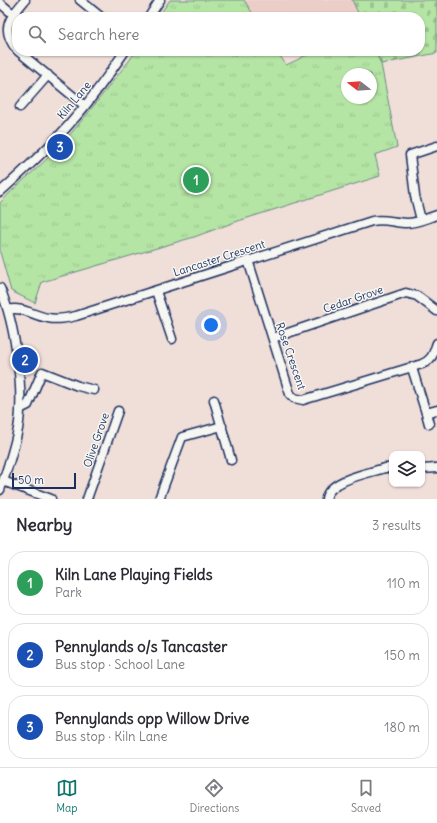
<!DOCTYPE html>
<html lang="en">
<head>
<meta charset="utf-8">
<style>
	:root { --surface:#fff; --page:#f7f7f7; --text:#2b2b33; --muted:#7c7c81; --line:#e1e1e2; --accent:#0f766e }
	body { margin:0; font-family:Delius,sans-serif; background:var(--page); color:var(--text) }
	.controls { position:absolute; right:12px; bottom:12px; display:grid; overflow:hidden; border-radius:8px; box-shadow:0 1px 3px #0004 }
	.controls button { width:36px; height:36px; display:grid; place-items:center; padding:0; border:0; border-bottom:1px solid var(--line); background:var(--surface); color:var(--text); font:20px sans-serif }
	.compass { position:absolute; left:341px; top:68px; width:36px; height:36px; border-radius:50%; background:var(--surface); box-shadow:0 1px 3px #0004; rotate:287deg }
	.scale { position:absolute; left:12px; bottom:10px; width:64px; box-sizing:border-box; padding-left:4px; border:2px solid #1b2f5e; border-top:0; font-size:11px; line-height:14px; white-space:nowrap; color:#1b2f5e; -webkit-text-stroke:3px #f6f6f2; paint-order:stroke }
	.you { position:absolute; left:211px; top:325px; width:14px; height:14px; margin:-10px; border:3px solid #fff; border-radius:50%; background:#1a73e8; box-shadow:0 0 0 6px #1a73e833 }
	.badge { display:grid; place-items:center; width:26px; height:26px; border-radius:50%; background:var(--accent); color:#fff; font-size:13px; font-weight:700 }
	.pin { position:absolute; translate:-50% -50%; border:2px solid #fff; box-shadow:0 1px 4px #0006 }
	.list { margin:0; padding:0; list-style:none }
	h2 { display:flex; justify-content:space-between; align-items:center; height:52px; margin:0; padding:0 16px; font-size:17px }
	h2 small { font-size:13px; font-weight:400; color:var(--muted) }
	.list li { display:grid; grid-template-columns:26px 1fr auto; gap:12px; align-items:center; box-sizing:border-box; height:64px; margin:0 8px 8px; padding:0 8px; border:1px solid var(--line); border-radius:16px }
	.list b { display:block; font-size:15px; white-space:nowrap }
	.list p { margin:0; font-size:13px; white-space:nowrap; color:var(--muted) }
	.list em { font-size:13px; font-style:normal; color:var(--muted) }
	.icon { flex:none; width:22px; height:22px; fill:none; stroke:currentColor; stroke-width:2; stroke-linecap:round; stroke-linejoin:round }
	.map { position:relative; flex:none; width:437px; height:499px; overflow:hidden }
	.search { position:absolute; background:var(--surface); box-shadow:0 1px 3px #0004; left:12px; right:12px; top:12px; height:44px; display:flex; align-items:center; gap:10px; box-sizing:border-box; padding:0 14px; border-radius:16px; color:var(--muted); font-size:15px }
	.sheet { height:268px; background:var(--surface) }
	nav { display:flex; justify-content:space-around; align-items:center; box-sizing:border-box; height:56px; border-top:1px solid var(--line); background:var(--surface); font-size:11px; color:var(--muted) }
	nav a { display:grid; justify-items:center; gap:2px }
	nav .on { color:var(--accent) }
	.map>svg:first-child { display:block }
</style>
</head>
<body>
<div class="map">
<svg width="437" height="499" viewBox="0 0 437 499">
	<defs>
		<pattern id="cemetery-stones" width="16" height="16" patternUnits="userSpaceOnUse"><rect width="16" height="16" fill="#b5e5a4"/><path d="M2 7V4a2 2 0 0 1 4 0v3zM10 15v-3a2 2 0 0 1 4 0v3z" fill="#9bc590"/></pattern>
		<pattern id="park-tufts" width="24" height="20" patternUnits="userSpaceOnUse"><rect width="24" height="20" fill="#b5e5a4"/><path d="M3 7l-1-3M5 7V3M7 7l1-3M15 17l-1-3M17 17v-4M19 17l1-3" fill="none" stroke="#9bc590"/></pattern>
	</defs>
	<rect width="100%" height="100%" fill="#f0ded9"/>
	<filter id="ink" filterUnits="userSpaceOnUse"><feTurbulence type="fractalNoise" baseFrequency=".025" numOctaves="2"/><feDisplacementMap in="SourceGraphic" scale="8" xChannelSelector="R" yChannelSelector="G"/><feConvolveMatrix kernelMatrix="1 2 1 2 8 2 1 2 1" color-interpolation-filters="sRGB"/></filter>
	<g filter="url(#ink)">
		<path fill="#eccec8" d="M170,0H352L360,17H158Z"/>
		<path fill="url(#cemetery-stones)" stroke="#688a81" d="M352,0H437V53L381,64L375,51H420V17H360Z"/>
		<path fill="url(#park-tufts)" stroke="#688a81" fill-rule="evenodd" d="M170,0H244L255,17H158Z
			M136,51H277L286,65L297,60L313,51H375L381,64L397,147L375,155L380,176L235,222L194,237L42,282L35,303L11,291L0,252V203C15,186 34,172 50,156C79,127 103,93 129,61ZM347,74H371V98H347Z"/>
		<g fill="none" stroke-linecap="round" stroke-linejoin="round">
			<defs>
				<path id="minor" d="M80,0L101,17
					M0,3L13,14
					M149,17L160,0
					M17,50C0,29 9,19 25,0
					M18,51L85,106
					M20,107L48,75
					M0,192C26,169 51,146 74,119C93,98 109,74 125,51
					M421,220L415,196L410,155L437,146
					M248,260L290,394L294,398L303,400L422,364C433,359 433,354 437,343
					M0,288C15,324 25,390 18,429C14,449 7,470 0,490
					M156,291L172,339
					M8,310C22,306 34,316 48,318C58,320 67,318 76,316L372,221C384,218 395,223 407,223C417,223 427,218 437,215
					M273,338L406,293L417,296L437,311
					M412,368L426,413L437,410
					M214,400L231,460
					M20,409L28,405L42,372L78,386L94,390
					M426,413L429,424
					M422,469L437,468
					M3,481L51,499
					M87,499L118,411
					M159,499L182,437L222,426
					M326,499C328,480 369,473 385,468H392"/>
			</defs>
			<use href="#minor" stroke="#1b2f5e" stroke-width="11"/>
			<use href="#minor" stroke="#f6f6f2" stroke-width="8"/>
		</g>
	</g>
	<g text-anchor="middle" dominant-baseline="central" stroke-width="3" stroke-linejoin="round" paint-order="stroke">
		<g font-size="11" fill="#1b2f5e" stroke="#f6f6f2">
			<text transform="translate(74 100) rotate(-50)">Kiln Lane</text>
			<text transform="translate(219 258) rotate(-18)">Lancaster Crescent</text>
			<text transform="translate(353 299) rotate(-19)">Cedar Grove</text>
			<text transform="translate(291 356) rotate(71)">Rose Crescent</text>
			<text transform="translate(96 440) rotate(-71)">Olive Grove</text>
		</g>
	</g>
</svg>
<div class="controls">
<button><svg class="icon" aria-label="layers" viewBox="0 0 24 24"><path d="M12 4l9 5-9 5-9-5zM3 14l9 5 9-5"/></svg></button>
</div>
<svg class="compass" viewBox="-18 -18 36 36"><path d="M0-13l5 13h-10z" fill="#e53935"/><path d="M0 13l5-13h-10z" fill="#7c7c81"/></svg>
<div class="scale">50 m</div>
<div class="you"></div>
<div class="pin badge" style="left:196px;top:180px;background:#2e9e5b">1</div>
<div class="pin badge" style="left:25px;top:360px;background:#1a4fb4">2</div>
<div class="pin badge" style="left:60px;top:147px;background:#1a4fb4">3</div>
<div class="search"><svg class="icon" aria-label="search" viewBox="0 0 24 24"><circle cx="10" cy="10" r="6"/><path d="M15 15l6 6"/></svg>Search here</div>
</div>
<section class="sheet">
<h2>Nearby<small>3 results</small></h2>
<ul class="list">
<li><span class="badge" style="background:#2e9e5b">1</span><div><b>Kiln Lane Playing Fields</b><p>Park</p></div><em>110 m</em></li>
<li><span class="badge" style="background:#1a4fb4">2</span><div><b>Pennylands o/s Tancaster</b><p>Bus stop · School Lane</p></div><em>150 m</em></li>
<li><span class="badge" style="background:#1a4fb4">3</span><div><b>Pennylands opp Willow Drive</b><p>Bus stop · Kiln Lane</p></div><em>180 m</em></li>
</ul>
</section>
<nav>
<a class="on"><svg class="icon" aria-label="map" viewBox="0 0 24 24"><path d="M3 6l6-2 6 2 6-2v14l-6 2-6-2-6 2zM9 4v14M15 6v14"/></svg>Map</a>
<a><svg class="icon" aria-label="directions" viewBox="0 0 24 24"><path d="M12 3l9 9-9 9-9-9zM9 14v-3h6M13 9l2 2-2 2"/></svg>Directions</a>
<a><svg class="icon" aria-label="saved" viewBox="0 0 24 24"><path d="M7 4h10v16l-5-4-5 4z"/></svg>Saved</a>
</nav>
</body>
</html>
